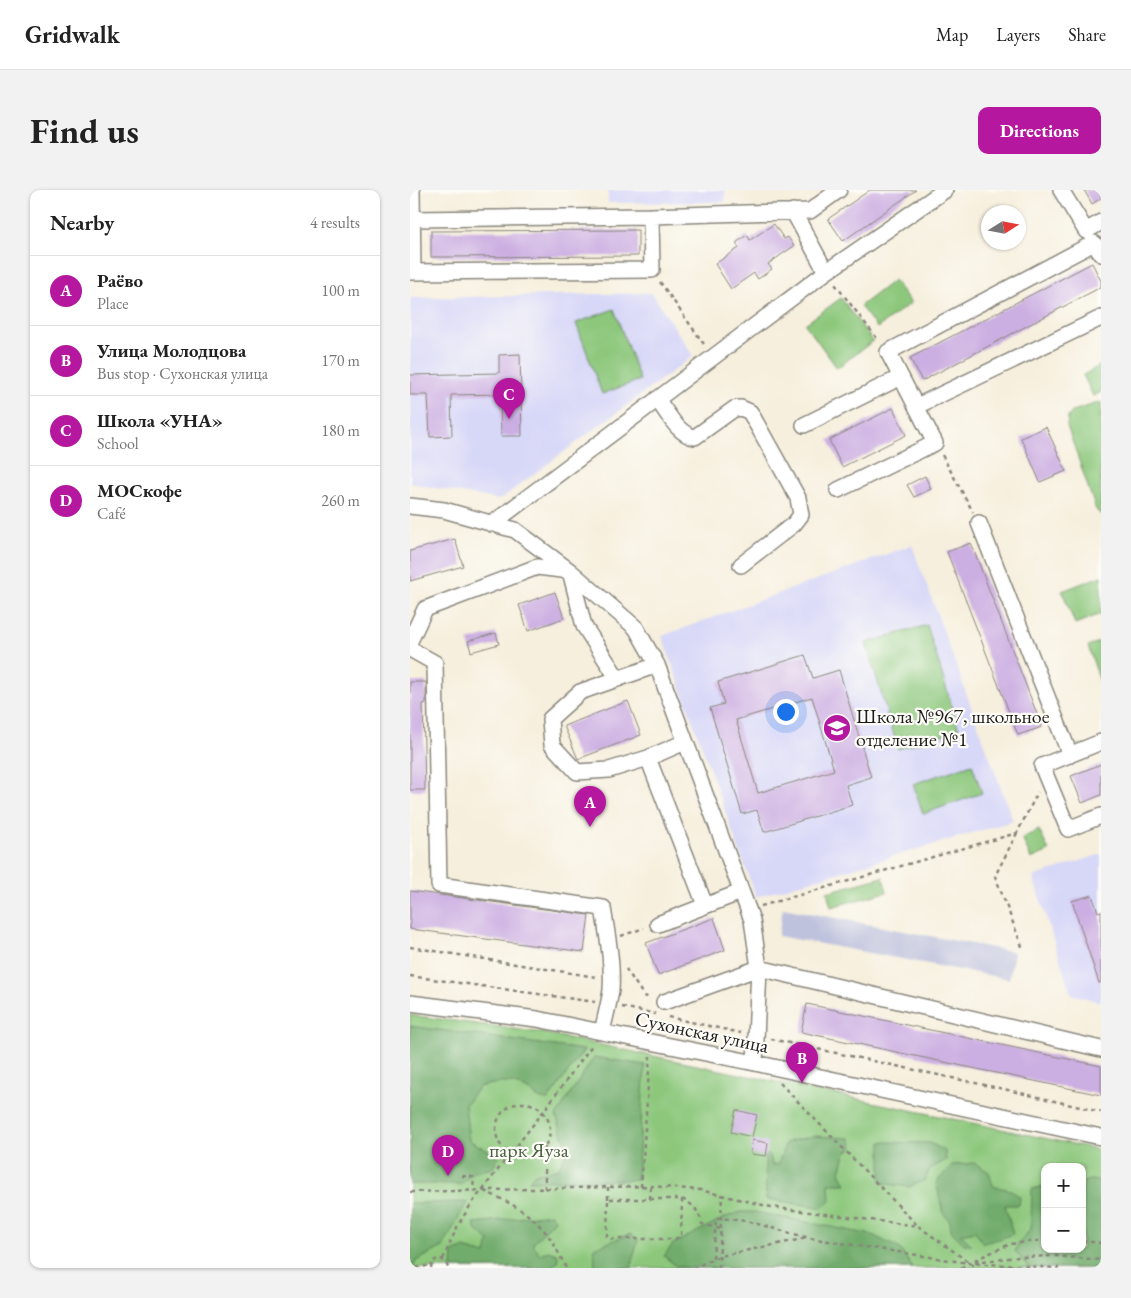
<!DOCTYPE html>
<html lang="en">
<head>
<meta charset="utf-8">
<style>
	:root { --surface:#fff; --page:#f2f2f2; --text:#222; --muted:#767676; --line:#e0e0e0; --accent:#b5179e }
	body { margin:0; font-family:"EB Garamond",serif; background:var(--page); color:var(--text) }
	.controls { position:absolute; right:15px; bottom:15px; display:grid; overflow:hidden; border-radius:10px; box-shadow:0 1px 4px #0004 }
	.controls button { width:45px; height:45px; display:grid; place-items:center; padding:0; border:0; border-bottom:1px solid var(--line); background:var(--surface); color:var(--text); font:25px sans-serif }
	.compass { position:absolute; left:571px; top:15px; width:45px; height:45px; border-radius:50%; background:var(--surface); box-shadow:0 1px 4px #0004; rotate:79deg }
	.you { position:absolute; left:375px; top:521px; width:18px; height:18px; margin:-12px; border:4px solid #fff; border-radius:50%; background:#1a73e8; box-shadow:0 0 0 8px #1a73e833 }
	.badge { display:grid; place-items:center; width:32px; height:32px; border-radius:50%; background:var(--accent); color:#fff; font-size:16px; font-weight:700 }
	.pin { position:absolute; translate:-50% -41px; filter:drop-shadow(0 1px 2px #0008) }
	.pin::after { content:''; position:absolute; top:26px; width:18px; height:15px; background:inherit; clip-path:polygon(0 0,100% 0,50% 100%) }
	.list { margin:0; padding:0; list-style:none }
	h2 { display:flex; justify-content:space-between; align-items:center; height:65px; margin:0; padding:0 20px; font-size:21px }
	h2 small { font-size:16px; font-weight:400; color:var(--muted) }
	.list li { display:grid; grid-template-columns:32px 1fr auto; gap:15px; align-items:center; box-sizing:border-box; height:70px; padding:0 20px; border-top:1px solid var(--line) }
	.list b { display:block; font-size:19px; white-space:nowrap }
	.list p { margin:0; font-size:16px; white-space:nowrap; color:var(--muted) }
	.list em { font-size:16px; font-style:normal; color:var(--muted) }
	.map { position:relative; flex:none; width:691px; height:1078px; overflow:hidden; border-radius:10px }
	header { display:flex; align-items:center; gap:30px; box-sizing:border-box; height:70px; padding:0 25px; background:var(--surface); border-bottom:1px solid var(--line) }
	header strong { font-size:24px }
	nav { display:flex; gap:28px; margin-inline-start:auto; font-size:18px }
	.intro { display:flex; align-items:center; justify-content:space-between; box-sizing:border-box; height:120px; padding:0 30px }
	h1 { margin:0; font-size:35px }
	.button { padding:12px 22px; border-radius:10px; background:var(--accent); color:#fff; font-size:18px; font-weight:700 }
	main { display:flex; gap:30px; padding:0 30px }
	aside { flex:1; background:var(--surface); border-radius:10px; box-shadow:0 1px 4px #0004 }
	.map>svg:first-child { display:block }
</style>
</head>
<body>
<header>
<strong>Gridwalk</strong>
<nav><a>Map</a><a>Layers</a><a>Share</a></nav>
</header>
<div class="intro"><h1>Find us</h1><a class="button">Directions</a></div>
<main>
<aside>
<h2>Nearby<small>4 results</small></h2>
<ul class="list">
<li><span class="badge">A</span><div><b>Раёво</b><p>Place</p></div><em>100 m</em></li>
<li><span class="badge">B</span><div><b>Улица Молодцова</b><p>Bus stop · Сухонская улица</p></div><em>170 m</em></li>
<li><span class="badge">C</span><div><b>Школа «УНА»</b><p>School</p></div><em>180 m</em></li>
<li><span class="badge">D</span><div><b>МОСкофе</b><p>Café</p></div><em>260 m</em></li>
</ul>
</aside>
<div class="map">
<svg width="691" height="1078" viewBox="0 0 691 1078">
	<rect width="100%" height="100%" fill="#fdfcf7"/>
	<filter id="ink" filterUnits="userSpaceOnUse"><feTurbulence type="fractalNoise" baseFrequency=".02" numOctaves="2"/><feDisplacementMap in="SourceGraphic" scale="10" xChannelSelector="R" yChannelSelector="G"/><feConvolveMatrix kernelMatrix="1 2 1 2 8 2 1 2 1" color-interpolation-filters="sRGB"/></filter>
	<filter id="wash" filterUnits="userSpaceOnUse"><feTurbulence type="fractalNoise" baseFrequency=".0096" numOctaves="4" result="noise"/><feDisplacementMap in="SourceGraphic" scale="20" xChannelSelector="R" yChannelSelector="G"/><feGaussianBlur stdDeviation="1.12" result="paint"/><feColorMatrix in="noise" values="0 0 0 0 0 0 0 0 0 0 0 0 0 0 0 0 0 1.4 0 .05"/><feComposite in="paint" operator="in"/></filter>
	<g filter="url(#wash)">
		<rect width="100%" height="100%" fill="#f6efdd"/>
		<path fill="#d7d7f8" d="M198,0H315V12L198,13Z
			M242,103L283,166L89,310L0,293V108Z
			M502,355L603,631L346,707L252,446Z
			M691,664V812L661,804L623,687Z"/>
		<path fill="#bfc2dd" d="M373,718L604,762L599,789L368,746Z"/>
		<path fill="#8cc77c" stroke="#54724c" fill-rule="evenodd" d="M484,90L501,113L467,138L450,116Z
			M431,108L463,151L427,178L395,134Z
			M204,119L230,190L192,204L166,133Z
			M691,175V202L683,206L673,185Z
			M691,212V325L686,320L657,236L658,227L663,221Z
			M691,386V424L665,434L652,401Z
			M517,435L549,540L488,559L456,453Z
			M691,451V495L678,456Z
			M562,574L572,603L513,624L503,594Z
			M629,640L639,661L621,669L612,648Z
			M473,687L477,702L421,717L417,702Z
			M0,825L134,843L691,960V1078H0ZM635,977H672V1059H635Z"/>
		<path fill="#71ac6c" stroke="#466444" d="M0,836L174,860L138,910C129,910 125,905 118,900C100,889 87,893 69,897L55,915L59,950L89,967L83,978L64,982L52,994H0Z
			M184,867L235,875L227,990L119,991L125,984L149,978L158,959L146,926Z
			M404,946L440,948L443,957L436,962L430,982L436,994H419L420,1011L413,1018L356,1009L355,965H360L362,975H368L376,952Z
			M471,952L520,953L535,961L536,970L520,979L515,990L499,997L471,993Z
			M564,973L579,982L583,996L601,1000L610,1007L609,1015H595L603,1044L589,1049L573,1053L565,1041L550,1044L562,1055L554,1054L541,1041L540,1031L533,1023L526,992L543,975Z
			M679,990L691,991V1078H619L605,1061L609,1052L621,1039L622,999L635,996V1059H672V993Z
			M57,1012L33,1057L6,1071L3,1078H0V1013Z
			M330,1022H345L462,1045L489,1058L503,1078H277L266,1076L254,1066L263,1054L316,1027Z
			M141,1024L145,1030L123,1053L129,1064L139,1061L148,1065V1072L143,1075V1078H42L43,1062L53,1058L76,1064L79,1051L65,1039L64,1033Z
			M220,1044L228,1049L221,1078H185L184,1058Z"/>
		<g id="blocks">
			<path fill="#ccafe2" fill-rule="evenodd" d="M460,0H506L433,51L418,29Z
				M674,0H691V8L682,14Z
				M364,34L374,49L378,47L384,56L358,74L362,79L348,89L344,83L321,99L305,74L329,58L326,53L337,45L340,50Z
				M228,40V66L21,67V41Z
				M682,73L691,91V97L512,191L500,168Z
				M110,164L112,246H91L90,204L41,205L42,246L20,247L18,205H0V185L89,183V165Z
				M483,218L496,245L432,277L419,250Z
				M636,237L656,281L630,292L611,248Z
				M515,286L521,299L504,307L497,295Z
				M45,349L53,376L0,391V361Z
				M561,353L632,537L608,545L537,362Z
				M145,402L154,428L118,441L109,415Z
				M86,443L89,454L61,462L58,451Z
				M395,465L403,488L429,480L461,587L436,595L442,615L354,642L347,620L332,624L300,518L314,514L308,492ZM402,507L424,580L348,603L326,530Z
				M0,492H16V513L13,514L15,600H0Z
				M218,511L231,545L168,569L154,536Z
				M691,574V605L672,613L661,586Z
				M0,701L179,725L174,762L0,739Z
				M682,705L688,722L691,721V792L689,793L662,711Z
				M304,728L315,760L248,785L236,753Z
				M397,814L691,876V905L391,842Z
				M326,920L347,925L342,947L321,942Z
				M342,950L358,953L356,966L341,964Z"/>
		</g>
	</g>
	<g filter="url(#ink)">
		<use href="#blocks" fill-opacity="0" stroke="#89867c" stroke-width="1"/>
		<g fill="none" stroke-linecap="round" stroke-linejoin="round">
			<defs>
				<path id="minor" d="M2,0L3,82
					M651,0L676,41L691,32
					M383,21L416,82L535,0
					M241,26L400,21L429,0
					M0,82L242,80L241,26L2,29
					M247,209C257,222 268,245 285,247L324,219L331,218L340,222L388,308L391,325L384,334L331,375
					M507,216L691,128
					M394,235L491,187
					M428,300L525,253L478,162L684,53L691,64
					M0,316L34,320L105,340L160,381L174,436L208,489
					M569,333L660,565
					M82,334L416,82
					M0,451L15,419L127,377L160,381L226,438L247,475L342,730L349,778L691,859
					M0,459L25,473L29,695L193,718C197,744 203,772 201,800C199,814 195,828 192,842
					M275,552L238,568L295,715
					M691,552L632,576L658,639L691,626
					M238,568L199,580L167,582L142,555L140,529L170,502L247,475
					M248,734L331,702
					M254,812L349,778L345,873
					M0,813L127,829L345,873L691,947"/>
			</defs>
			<use href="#minor" stroke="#89867c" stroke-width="18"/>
			<path stroke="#89867c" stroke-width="2.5" stroke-dasharray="4 4" stroke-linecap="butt" d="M250,92L296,157
				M425,94L469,151
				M532,265L563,322
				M607,643L585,686L613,759
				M351,716L607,643L628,602
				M211,746L234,738
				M0,757L186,787
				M216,779L234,806L241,808
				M0,786L185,812
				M212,817L246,824
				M258,827L331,843
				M361,849L598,900L691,922
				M370,893L507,1035
				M86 940a27 27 0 1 1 54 0a27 27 0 1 1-54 0Z
				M52,986L63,987L64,1001
				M231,997L240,866
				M135,999V957
				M74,1001C93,1009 117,1021 131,1037C142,1048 149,1064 156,1078
				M0,1002L241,996L290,1000L361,1017L508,1036L567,1078
				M198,1009V997
				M240,1009L241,996
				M272,1009L271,1046L265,1049H200L197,1046L198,1009H272C284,1015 289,1021 292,1034L311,1039
				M672,1051L691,1053
				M303,1068L306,1029L311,1028L336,1031L399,1048L558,1073L649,1078
				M33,1069L48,1035L62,1013L133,922L183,854
				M565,1072L608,1067L645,1066L691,1070
				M6,1078L21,1075
				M21,1078L22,1072L29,1068L36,1072L38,1078
				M283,1078L310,1066L397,1048
				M309,1078L312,1005
				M551,1078L558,1073L600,1054L635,1050"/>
			<use href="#minor" stroke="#fff" stroke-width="15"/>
		</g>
	</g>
	<defs>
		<symbol id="school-disc" viewBox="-11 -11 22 22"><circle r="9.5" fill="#b5179e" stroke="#fdfcf7"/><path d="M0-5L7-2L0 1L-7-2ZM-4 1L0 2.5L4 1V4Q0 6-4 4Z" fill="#fff"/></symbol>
	</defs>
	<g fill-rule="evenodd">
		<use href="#school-disc" x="411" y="522" width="32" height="32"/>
	</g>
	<g text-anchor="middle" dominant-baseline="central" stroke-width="4.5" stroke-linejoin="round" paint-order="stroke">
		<g font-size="20" fill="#1c1c1c" stroke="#fdfcf7" text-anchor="start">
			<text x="446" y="526">Школа №967, школьное<tspan x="446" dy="23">отделение №1</tspan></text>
		</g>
		<g font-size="20" fill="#1c1c1c" stroke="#fdfcf7">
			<text transform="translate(292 842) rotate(12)">Сухонская улица</text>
		</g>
		<g font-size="20" fill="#496042" stroke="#fdfcf7">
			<text x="119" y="960">парк Яуза</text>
		</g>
	</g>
</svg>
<div class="controls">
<button>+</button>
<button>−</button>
</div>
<svg class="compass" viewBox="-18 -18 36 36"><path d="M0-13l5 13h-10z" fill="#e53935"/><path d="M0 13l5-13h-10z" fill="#767676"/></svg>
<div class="you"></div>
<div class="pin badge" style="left:180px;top:637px">A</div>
<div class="pin badge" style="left:392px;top:893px">B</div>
<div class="pin badge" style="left:99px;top:229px">C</div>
<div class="pin badge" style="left:38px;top:986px">D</div>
</div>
</main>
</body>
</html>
